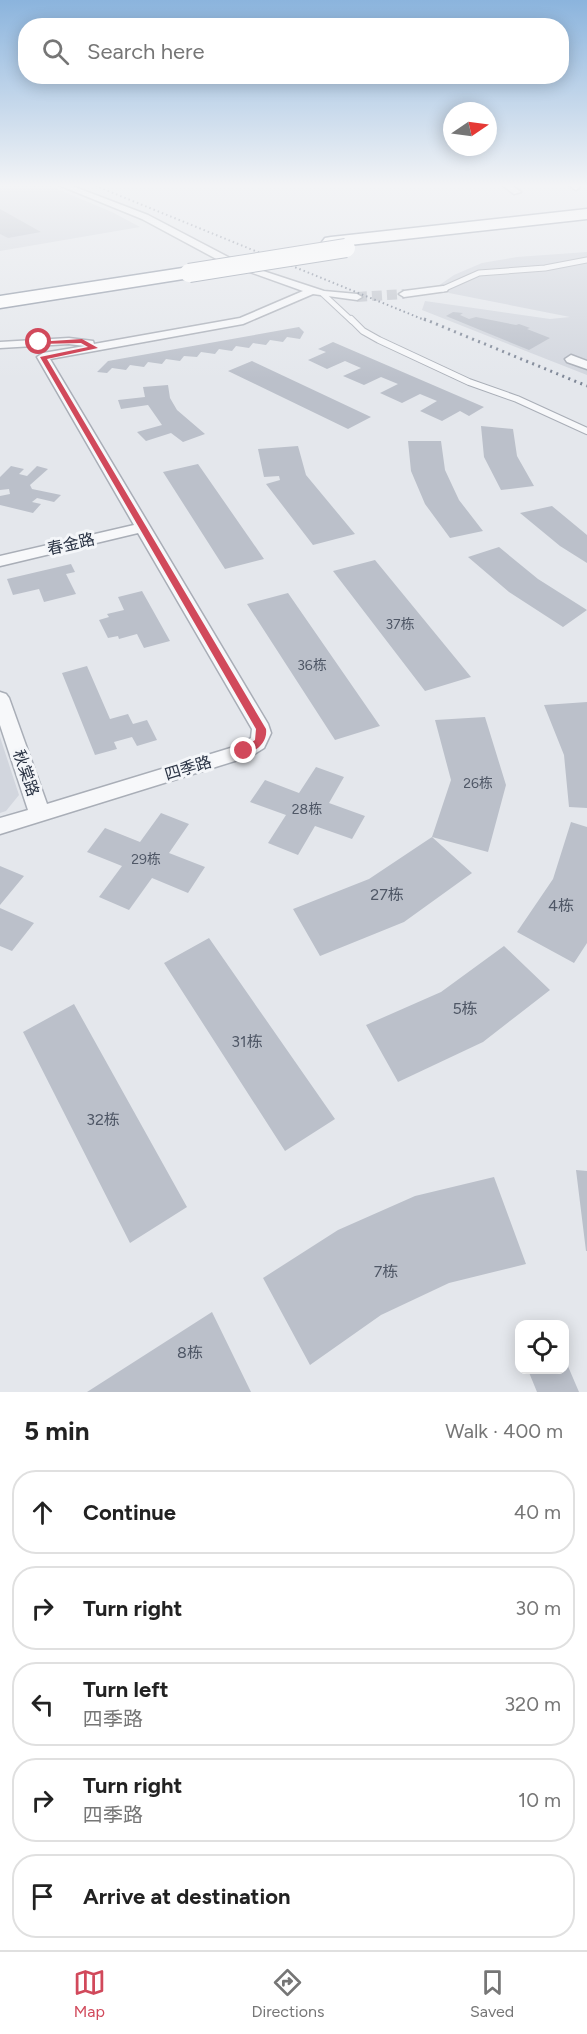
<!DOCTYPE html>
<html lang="en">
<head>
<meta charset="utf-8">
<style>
	:root { --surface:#fff; --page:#f2f2f2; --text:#222; --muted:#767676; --line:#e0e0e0; --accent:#d1495b }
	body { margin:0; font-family:Figtree,"Noto Sans SC",sans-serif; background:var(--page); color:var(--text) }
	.controls { position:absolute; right:18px; bottom:18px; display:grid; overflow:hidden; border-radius:12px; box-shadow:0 3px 15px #0003 }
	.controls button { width:54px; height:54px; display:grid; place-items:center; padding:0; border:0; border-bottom:2px solid var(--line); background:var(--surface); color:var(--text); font:30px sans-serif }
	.compass { position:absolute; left:443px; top:102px; width:54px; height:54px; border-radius:50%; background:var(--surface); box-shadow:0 3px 15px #0003; rotate:77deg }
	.stop { position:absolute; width:18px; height:18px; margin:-14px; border:4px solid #d1495b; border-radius:50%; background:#fff }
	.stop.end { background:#d1495b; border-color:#fff; box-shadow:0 2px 6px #0008 }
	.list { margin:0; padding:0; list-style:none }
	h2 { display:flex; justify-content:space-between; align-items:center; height:78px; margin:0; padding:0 24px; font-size:26px }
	h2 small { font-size:20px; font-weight:400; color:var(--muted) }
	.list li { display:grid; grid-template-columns:39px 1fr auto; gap:18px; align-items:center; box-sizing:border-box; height:84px; margin:0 12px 12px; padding:0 12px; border:2px solid var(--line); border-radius:24px }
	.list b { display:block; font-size:22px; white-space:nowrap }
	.list p { margin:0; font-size:20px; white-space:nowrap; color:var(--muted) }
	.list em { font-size:20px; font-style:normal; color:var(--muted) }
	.icon { flex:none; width:33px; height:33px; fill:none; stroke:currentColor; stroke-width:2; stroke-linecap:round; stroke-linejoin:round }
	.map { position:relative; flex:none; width:587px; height:1392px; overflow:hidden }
	.search { position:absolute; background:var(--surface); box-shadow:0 3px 15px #0003; left:18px; right:18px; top:18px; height:66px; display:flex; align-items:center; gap:15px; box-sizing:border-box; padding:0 21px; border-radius:24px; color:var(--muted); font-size:22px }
	.sheet { height:558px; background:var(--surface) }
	nav { display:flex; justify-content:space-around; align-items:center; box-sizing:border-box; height:84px; border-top:2px solid var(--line); background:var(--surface); font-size:16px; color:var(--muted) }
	nav a { display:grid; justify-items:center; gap:3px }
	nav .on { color:var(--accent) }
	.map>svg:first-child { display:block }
</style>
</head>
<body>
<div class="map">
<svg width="587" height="1392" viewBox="0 0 587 1392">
	<rect width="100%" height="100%" fill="#e4e7ec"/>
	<path fill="#d2d6de" d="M0,184H45L112,212L140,227L0,251Z
		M587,252V375L422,310L425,301L550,319L570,317L449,293L438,286L454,275L482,263L517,257Z
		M0,737L19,795L6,811L0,813Z"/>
	<path fill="#bbc0ca" d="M0,209L41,232L8,238L0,234Z
		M453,312L463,313L460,315L469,319L476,317L516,325L519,324L530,328L527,329L550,338L529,350L446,316Z
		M299,327L304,332L300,339L287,337L283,342L270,340L266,345L253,343L249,348L236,346L232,351L219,349L215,354L201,352L197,357L184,356L180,361L166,359L162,364L148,362L144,367L130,365L126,370L112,368L107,373L97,372L108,361Z
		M333,342L484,407L469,416L460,411L442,421L420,411L437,401L420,394L402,403L380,393L398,384L381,377L364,385L343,376L361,368L345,361L327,369L308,360L326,352L318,349Z
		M252,361L371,417L348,429L228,371Z
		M168,385L170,398L177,410L205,434L183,442L171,433L146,441L137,432L162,425L148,405L121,409L118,400L145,397L143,387Z
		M481,426L513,429L517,456L534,486L501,490L484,457Z
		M408,441H441L445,470L459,500L483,531L450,538L425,504L411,471Z
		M298,446L306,475L355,534L313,545L266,484L280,480L279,476L264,477L258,449Z
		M198,464L264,559L225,569L163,472Z
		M11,466L24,469L19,474L27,476L37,466L48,469L30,485L32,489L61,495L54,502L37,498L32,502L41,504L33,513L0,505V496L10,494L9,489L0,490V477Z
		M552,506L587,535V563L560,546L520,513Z
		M499,547L538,579L587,610L563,627L509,592L468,557Z
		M375,560L471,677L425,691L333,571Z
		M71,564L75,572L66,574L76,594L44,602L39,589L13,595L7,579Z
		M142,591L170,641L144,648L137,634L119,639L118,636L108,638L99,620L109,617L107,614L124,610L118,597Z
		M288,593L380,726L335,740L247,604Z
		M87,666L110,719L128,714L133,724L147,720L157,740L137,746L132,737L114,742L117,749L95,755L62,673Z
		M587,702V808L569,807L564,755L544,705Z
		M485,717L506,785L488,852L432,837L451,780L435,720Z
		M316,767L344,777L329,803L365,816L352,839L315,826L298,855L268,843L286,815L250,802L265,780L299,793Z
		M161,813L189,824L169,853L205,867L188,893L152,878L129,910L99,897L122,866L87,852L105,828L140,842Z
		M571,822L587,827V943L574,963L517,932L553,879Z
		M432,837L472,873L404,922L320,956L293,909L369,879Z
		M0,866L24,876L0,905Z
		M0,908L34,923L12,951L0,946Z
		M209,938L335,1119L285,1151L164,963Z
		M504,946L550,990L483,1042L398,1082L366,1025L441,992Z
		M74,1004L187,1207L130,1243L23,1032Z
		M576,1170L587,1171V1251H586Z
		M494,1177L526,1264L449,1283L381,1315L310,1365L263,1278L338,1230L415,1196Z
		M212,1312L251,1392H87Z
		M564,1357L579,1392H537L528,1370H564Z"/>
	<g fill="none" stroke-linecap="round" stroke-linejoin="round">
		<path stroke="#bfc3cb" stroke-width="10" stroke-dasharray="10 5" stroke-linecap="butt" d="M357,297L404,294"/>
		<defs>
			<path id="service-far1" d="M443,289L479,273L545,268L587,260
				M323,294L352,321"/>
			<path id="service" d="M351,319L363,331L379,340L469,382L517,399L587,431"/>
			<path id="minor" d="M56,184H67L148,215L230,258L254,268L324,291L357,294L362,297L357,300L313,294L243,324L50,359L268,724L271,733L264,748L251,756L0,834V818L28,810L0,725V692L6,694L9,698L47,804L237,746L251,738L252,729L138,533L0,566V556L134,525L37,357L43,353L85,346L69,344L0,348V342L69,338L93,341L94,344L240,318L303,291L222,262L142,219Z
				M501,184H510L521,192L514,194Z
				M567,184H577L580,187L576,190Z
				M443,286L448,289L447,291L404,297L399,294L404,291Z
				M571,355L587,361V369L567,362L565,359Z"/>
			<path id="motorway" d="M587,209V219L331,247L325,246L322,242L325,238L331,237Z
				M189,267L196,269L198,273L196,277L0,308V296Z"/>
		</defs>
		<use href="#service-far1" stroke="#a9aeb7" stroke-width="7"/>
		<use href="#service" stroke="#a9aeb7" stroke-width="8"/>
		<use href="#minor" stroke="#a9aeb7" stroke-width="3"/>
		<use href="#motorway" stroke="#8b94a3" stroke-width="3"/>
		<use href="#service-far1" stroke="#f7f8fa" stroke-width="5"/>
		<use href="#service" stroke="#f7f8fa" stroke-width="6"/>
		<use href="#minor" fill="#f7f8fa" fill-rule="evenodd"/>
		<use href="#motorway" fill="#fff" fill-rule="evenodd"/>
		<path stroke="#7d8696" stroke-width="2" stroke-dasharray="1.5 3" stroke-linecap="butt" d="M91,184L427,321"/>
		<path stroke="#7d8696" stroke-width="3" stroke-dasharray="2 4.5" stroke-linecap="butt" d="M424,319L587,386"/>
		<defs>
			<path id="motorway-bridge" d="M189,273L346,248"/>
		</defs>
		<use href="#motorway-bridge" stroke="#8b94a3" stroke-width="20" stroke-linecap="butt"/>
		<use href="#motorway-bridge" stroke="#fff" stroke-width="18"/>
	</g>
	<linearGradient id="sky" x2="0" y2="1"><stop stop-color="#8bb4dd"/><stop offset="0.49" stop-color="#f3f4f6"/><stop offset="1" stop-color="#f3f4f6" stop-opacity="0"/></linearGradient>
	<rect width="587" height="379" fill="url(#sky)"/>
	<path fill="#d1495b" d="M82,339L98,348L47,359L266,729C268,743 254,755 240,753L239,751L255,740L256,729L40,357L88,347L81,343L39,344L36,342Z"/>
	<g text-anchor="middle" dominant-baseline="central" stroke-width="6" stroke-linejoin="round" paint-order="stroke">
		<g font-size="14" fill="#4f5766">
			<text x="400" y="624">37栋</text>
			<text x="312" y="665">36栋</text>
			<text x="478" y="783">26栋</text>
			<text x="307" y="809">28栋</text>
			<text x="146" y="859">29栋</text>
		</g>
		<g font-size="16" fill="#2b3445" stroke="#f4f6f9">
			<text transform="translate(71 544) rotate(-13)">春金路</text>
			<text transform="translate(188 768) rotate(-17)">四季路</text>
			<text transform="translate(26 773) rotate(71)">秋棠路</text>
		</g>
		<g font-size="16" fill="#4f5766">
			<text x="387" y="894">27栋</text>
			<text x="561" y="905">4栋</text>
			<text x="465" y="1008">5栋</text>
			<text x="247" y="1041">31栋</text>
			<text x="103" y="1119">32栋</text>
			<text x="386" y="1271">7栋</text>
			<text x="190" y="1352">8栋</text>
		</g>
	</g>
</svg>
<div class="controls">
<button><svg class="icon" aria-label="locate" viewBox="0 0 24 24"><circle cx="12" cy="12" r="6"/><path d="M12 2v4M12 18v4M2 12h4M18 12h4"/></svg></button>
</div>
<svg class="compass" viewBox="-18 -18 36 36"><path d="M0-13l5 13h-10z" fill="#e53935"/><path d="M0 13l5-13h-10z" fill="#767676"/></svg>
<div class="stop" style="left:39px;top:342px"></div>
<div class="stop end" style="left:244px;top:751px"></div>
<div class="search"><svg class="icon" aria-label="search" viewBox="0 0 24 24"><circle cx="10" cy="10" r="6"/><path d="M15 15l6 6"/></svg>Search here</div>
</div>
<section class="sheet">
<h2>5 min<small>Walk · 400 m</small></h2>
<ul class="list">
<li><svg class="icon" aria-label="ahead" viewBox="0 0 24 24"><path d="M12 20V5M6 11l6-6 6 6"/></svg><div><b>Continue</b></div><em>40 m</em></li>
<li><svg class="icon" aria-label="right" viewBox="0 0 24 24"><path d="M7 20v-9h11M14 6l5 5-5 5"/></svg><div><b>Turn right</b></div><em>30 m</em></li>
<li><svg class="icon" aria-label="left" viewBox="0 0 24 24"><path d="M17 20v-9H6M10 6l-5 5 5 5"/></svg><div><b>Turn left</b><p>四季路</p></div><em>320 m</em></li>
<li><svg class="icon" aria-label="right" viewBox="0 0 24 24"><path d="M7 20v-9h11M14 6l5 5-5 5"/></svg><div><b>Turn right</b><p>四季路</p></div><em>10 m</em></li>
<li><svg class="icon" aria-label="arrive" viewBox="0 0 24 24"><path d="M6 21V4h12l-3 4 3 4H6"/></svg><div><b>Arrive at destination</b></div></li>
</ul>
</section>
<nav>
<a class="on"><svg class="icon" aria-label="map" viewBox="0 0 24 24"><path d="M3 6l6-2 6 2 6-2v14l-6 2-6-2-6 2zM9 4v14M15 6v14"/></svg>Map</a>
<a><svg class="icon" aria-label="directions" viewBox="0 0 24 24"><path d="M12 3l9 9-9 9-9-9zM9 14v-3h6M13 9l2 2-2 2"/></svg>Directions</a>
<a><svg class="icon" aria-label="saved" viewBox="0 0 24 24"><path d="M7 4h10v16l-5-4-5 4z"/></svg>Saved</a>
</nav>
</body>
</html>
